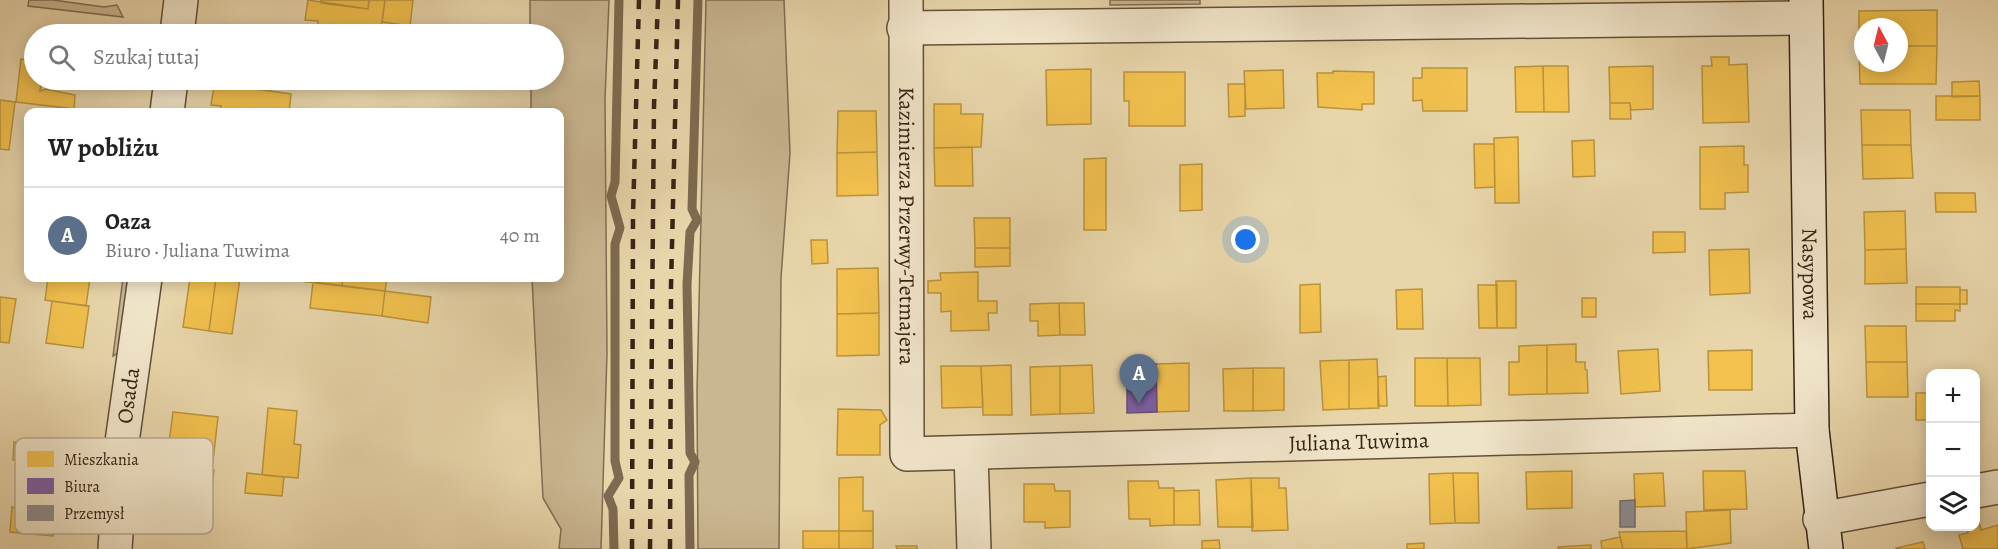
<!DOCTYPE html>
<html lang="pl">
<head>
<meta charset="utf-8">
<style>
	:root { --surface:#fff; --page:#f2f2f2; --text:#222; --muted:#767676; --line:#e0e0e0; --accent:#8f2418 }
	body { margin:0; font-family:Alegreya,serif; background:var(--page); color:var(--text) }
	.controls { position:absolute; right:18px; bottom:18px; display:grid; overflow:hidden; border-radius:12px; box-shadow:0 3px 15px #0003 }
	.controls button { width:54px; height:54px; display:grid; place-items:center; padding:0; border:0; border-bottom:2px solid var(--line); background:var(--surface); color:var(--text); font:30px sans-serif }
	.compass { position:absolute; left:1854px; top:18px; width:54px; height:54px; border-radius:50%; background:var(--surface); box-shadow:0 3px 15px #0003; rotate:353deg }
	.you { position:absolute; left:1246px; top:240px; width:21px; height:21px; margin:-15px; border:4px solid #fff; border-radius:50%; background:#1a73e8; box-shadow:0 0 0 9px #1a73e833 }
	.badge { display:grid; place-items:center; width:39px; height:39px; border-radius:50%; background:var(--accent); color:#fff; font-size:20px; font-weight:700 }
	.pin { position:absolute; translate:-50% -50px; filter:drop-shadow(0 2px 3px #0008) }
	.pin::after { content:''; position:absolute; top:32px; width:21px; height:18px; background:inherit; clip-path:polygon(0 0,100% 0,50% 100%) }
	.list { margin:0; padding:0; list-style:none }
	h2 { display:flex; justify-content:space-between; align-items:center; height:78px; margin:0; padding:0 24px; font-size:26px }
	h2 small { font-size:20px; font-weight:400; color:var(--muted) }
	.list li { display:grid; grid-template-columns:39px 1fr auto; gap:18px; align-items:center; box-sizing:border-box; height:96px; padding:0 24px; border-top:2px solid var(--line) }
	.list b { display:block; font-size:22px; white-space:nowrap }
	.list p { margin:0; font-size:20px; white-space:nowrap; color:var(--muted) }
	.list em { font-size:20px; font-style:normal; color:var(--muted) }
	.icon { flex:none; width:33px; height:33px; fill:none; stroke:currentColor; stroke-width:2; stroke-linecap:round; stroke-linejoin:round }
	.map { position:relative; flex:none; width:1998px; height:549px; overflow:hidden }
	.search { position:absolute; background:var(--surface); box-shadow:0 3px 15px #0003; left:24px; top:24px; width:540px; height:66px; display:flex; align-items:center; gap:15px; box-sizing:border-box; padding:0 21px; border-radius:33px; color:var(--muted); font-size:22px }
	.panel { position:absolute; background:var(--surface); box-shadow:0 3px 15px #0003; left:24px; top:108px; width:540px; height:174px; border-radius:12px }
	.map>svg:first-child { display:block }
</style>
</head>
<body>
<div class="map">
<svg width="1998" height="549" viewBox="0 0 1998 549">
	<rect width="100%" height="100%" fill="#e8d5aa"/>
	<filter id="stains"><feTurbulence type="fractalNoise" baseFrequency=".00333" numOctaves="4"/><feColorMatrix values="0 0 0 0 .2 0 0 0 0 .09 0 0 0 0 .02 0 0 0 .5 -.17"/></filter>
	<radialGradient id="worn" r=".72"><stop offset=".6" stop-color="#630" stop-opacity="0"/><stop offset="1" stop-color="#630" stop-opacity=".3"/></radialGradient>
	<path fill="#cab791" stroke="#806e53" stroke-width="1.5" d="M29,0H53L104,7L117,5L123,17L28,6Z
		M530,0H609L605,99L607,353L601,549H559L561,529L543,498L532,278H560V112H531V80H554V34H530Z
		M706,0H784L790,153L781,278L779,549H698L697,391Z
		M1110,0H1200V4L1110,5Z
		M123,278H131L121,351L113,356Z"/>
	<path fill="#f2c14e" stroke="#ba923d" stroke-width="1.5" d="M308,0L368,9L369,0H385L381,30L344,25L343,33L317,30L318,21L305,20Z
		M321,0H369L368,9L321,3Z
		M385,0H413L410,26L382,22Z
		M1937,10V46H1899V27H1863V47H1859V11Z
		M1899,46H1937L1936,84H1860L1859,47H1863V63H1899Z
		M1711,57H1729V65L1747,64L1749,122L1703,123L1702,66H1712Z
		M21,59L34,61V80H42L40,91L46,89L75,95L74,109L16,102Z
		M1543,66L1544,112H1516L1515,67Z
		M1543,66H1568L1569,112H1544Z
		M1653,66V109L1631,110L1630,103H1610L1609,67Z
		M1422,68H1467V111H1423L1422,100L1413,101V78H1422Z
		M1091,69V124L1047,125L1046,70Z
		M1283,70L1284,108L1246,109L1244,71Z
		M1333,71L1374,72V104H1362V110L1318,107L1317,73H1333Z
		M1124,72H1185V126H1129V101H1124Z
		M215,80H257L256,89L291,94L289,112H220L221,106L211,105Z
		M1979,81L1980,96L1952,97V82Z
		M1228,84H1245V116L1229,117Z
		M1936,96H1980V120H1936Z
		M0,100L15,102L9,150L0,149Z
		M1610,103H1630L1631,119H1610Z
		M934,104H961V114H983L981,147L934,148Z
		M1861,110H1910L1911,145H1862Z
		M838,111H876L877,152L837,153Z
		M1518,137L1519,203H1495L1494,138Z
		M1594,140L1595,176L1573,177L1572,141Z
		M1474,144H1494L1495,187L1475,188Z
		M1862,145H1911L1913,178L1863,179Z
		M1744,146V165H1748V192L1725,193V209H1700V147Z
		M972,147L973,186H935L934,148Z
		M877,152L878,195L837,196V153Z
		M1106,158V230H1084V159Z
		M1202,164V210L1180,211V165Z
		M1935,193H1975L1976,212H1936Z
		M1905,211L1906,249L1865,250L1864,212Z
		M974,218H1010V248H975Z
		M1653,232H1685V252L1653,253Z
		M811,240H827L828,263L812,264Z
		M975,248H1010V266L975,267Z
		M1749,249L1750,293L1710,295L1709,250Z
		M1906,249L1907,283L1865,284V250Z
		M878,268L879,313L837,314V269Z
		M978,272V301H997V313H988L989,330L951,331V311L941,312V293H928V281L941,280L940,273Z
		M48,278H90L86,306L45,300Z
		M190,278H216L209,331L183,327Z
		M216,278H240L232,334L209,331Z
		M300,278H343L342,286L300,281Z
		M343,278H387L385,291L342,286Z
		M1496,281H1516V328H1497Z
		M313,282L385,291L382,316L310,308Z
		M1320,284L1321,332L1300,333V285Z
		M1478,285H1497V328H1479Z
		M1916,287H1960V304H1916Z
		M1422,289L1423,329H1397L1396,290Z
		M1960,290H1967V304H1960Z
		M385,291L431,297L428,323L382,316Z
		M0,297L16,299L9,343L0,342Z
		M1582,298H1596V317H1582Z
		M52,301L89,306L83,348L46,343Z
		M1059,303H1084L1085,335H1060Z
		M1059,303L1060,335L1038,336V321H1030V304Z
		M1916,304H1960V311L1955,310V321H1916Z
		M879,313V355L837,356V314Z
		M1865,326H1906L1907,362H1866Z
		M1576,344V362H1585V369L1587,370L1588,393L1547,394V345Z
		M1547,345V394L1509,395V362H1519V346Z
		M1658,349L1660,391L1621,394L1618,351Z
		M1752,350V390H1709L1708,351Z
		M1415,358H1447L1448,406H1415Z
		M1447,358H1480L1481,405L1448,406Z
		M1377,359L1379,408L1349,409V360Z
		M1349,360V409L1323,410L1320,361Z
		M1866,362H1907L1908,397H1867Z
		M1189,363V411L1157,412L1156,364Z
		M1011,365L1012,415H983L981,366Z
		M1092,365L1094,413L1060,414V366Z
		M941,366H981L983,407L942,408Z
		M1060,366V414L1031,415L1030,367Z
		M1253,368H1284V410L1253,411Z
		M1253,368V411H1224L1223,369Z
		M1386,376L1387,406H1378V377Z
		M1916,393H1930V420H1916Z
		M268,408L297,411L294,444L301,445L298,478L262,475Z
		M838,409L881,410L887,420L880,425V455H837Z
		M173,412L218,417L212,470L166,465Z
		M14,442L72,446L67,499L23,495L26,461L13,460Z
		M166,465L214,470L210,506L189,504L188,516L163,513L165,493H162Z
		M1572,471V508L1527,509L1526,472Z
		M1703,471H1745L1747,509L1704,510Z
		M247,473L284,477L282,496L245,493Z
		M1453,473H1478L1479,523H1455Z
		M1453,473L1455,523L1430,524L1429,474Z
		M1663,473L1665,506L1635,507L1634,474Z
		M863,477V511H873V531H839V478Z
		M1251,478L1253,527H1218L1216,480Z
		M1251,478H1279V488H1286L1288,530L1252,531Z
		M1128,481H1158L1159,488H1174V525L1150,526V519H1129Z
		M1024,484H1054L1055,491H1070V527L1045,528V522H1024Z
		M1199,490L1200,525H1174V491Z
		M19,495L67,499L66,514L55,513L53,536L10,532L12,507L17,508Z
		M1730,510L1731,543L1687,549L1686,512Z
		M1976,522H1979L1981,530L1998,525V549H1963L1959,535L1968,533L1967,526H1976Z
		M803,531H839V549H803Z
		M839,531H873V549H839Z
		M1686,531L1687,549H1623L1619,532Z
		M1620,537L1623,549H1602L1601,541Z
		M1219,540L1220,549H1202V541Z
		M1923,542L1925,549H1896V548Z
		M1424,543V549H1407V544Z
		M1591,545V549H1558V547Z
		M896,546H917V549H897Z"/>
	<path fill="#7b5ea7" stroke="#674d7b" stroke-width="1.5" d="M1127,364H1156L1157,412L1127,413Z"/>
	<path fill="#8d8d92" stroke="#736e6c" stroke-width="1.5" d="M1635,500V527H1620V501Z"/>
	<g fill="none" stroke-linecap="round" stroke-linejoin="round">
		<path stroke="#7d6a50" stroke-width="9" d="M614,549L613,509L608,496L619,478L615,461V244L620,228L611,196L615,182L619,0
			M690,549L689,475L695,462L690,453L687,285L690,232L697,220L692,209L698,0"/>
		<defs>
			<g id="street">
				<path id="s1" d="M906,0L907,454L1812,430"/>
				<path d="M904,28L1806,18"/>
				<path d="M177,34L181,0"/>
				<path d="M167,112L171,80"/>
				<path d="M971,453L974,549"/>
				<path d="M1976,491L1998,487"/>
				<path d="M1820,519L1930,499"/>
				<path id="s2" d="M115,549L122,442L145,278"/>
			</g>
			<g id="secondary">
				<path id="s3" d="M1806,0L1812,430L1826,549"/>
			</g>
		</defs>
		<use href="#street" stroke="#63503a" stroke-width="36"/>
		<use href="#secondary" stroke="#372415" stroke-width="36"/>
		<use href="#street" stroke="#f0e4c8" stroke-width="33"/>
		<use href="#secondary" stroke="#f0e4c8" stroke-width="33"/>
		<path stroke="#372415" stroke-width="4.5" stroke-dasharray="10 10" stroke-linecap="butt" d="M632,549L633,215L639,0
			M650,549L654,106L658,0
			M670,549L671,286L678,0"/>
	</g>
	<g text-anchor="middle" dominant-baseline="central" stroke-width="6" stroke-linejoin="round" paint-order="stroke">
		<g font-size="22" fill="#372415" stroke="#f0e4c8">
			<text stroke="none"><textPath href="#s1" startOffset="226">Kazimierza Przerwy-Tetmajera</textPath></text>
			<text stroke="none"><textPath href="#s3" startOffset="274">Nasypowa</textPath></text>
			<text stroke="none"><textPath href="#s2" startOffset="154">Osada</textPath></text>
			<text stroke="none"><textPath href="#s1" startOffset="906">Juliana Tuwima</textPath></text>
		</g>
	</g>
	<rect x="15" y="438" width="198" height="96" rx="9" fill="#f0e4c8" stroke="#b8aa92" stroke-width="1.5"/>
	<rect x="27" y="451" width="27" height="16" fill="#f2c14e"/>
	<rect x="27" y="478" width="27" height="16" fill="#7b5ea7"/>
	<rect x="27" y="505" width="27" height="16" fill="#8d8d92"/>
	<g font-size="16" fill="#372415">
		<text x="64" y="465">Mieszkania</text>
		<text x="64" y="492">Biura</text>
		<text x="64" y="519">Przemysł</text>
	</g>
	<rect width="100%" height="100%" filter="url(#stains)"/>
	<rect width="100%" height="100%" fill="url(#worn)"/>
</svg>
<div class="controls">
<button>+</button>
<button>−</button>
<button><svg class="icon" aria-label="layers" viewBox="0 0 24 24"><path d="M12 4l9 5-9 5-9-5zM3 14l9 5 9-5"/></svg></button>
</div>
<svg class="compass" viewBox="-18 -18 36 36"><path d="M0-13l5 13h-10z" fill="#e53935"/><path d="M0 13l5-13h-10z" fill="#767676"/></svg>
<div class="you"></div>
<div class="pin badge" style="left:1139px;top:404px;background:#5c6f8a">A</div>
<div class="search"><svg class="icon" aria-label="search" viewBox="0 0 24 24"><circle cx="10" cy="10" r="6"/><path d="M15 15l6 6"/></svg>Szukaj tutaj</div>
<section class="panel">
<h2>W pobliżu<small></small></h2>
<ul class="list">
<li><span class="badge" style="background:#5c6f8a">A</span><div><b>Oaza</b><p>Biuro · Juliana Tuwima</p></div><em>40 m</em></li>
</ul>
</section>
</div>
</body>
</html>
